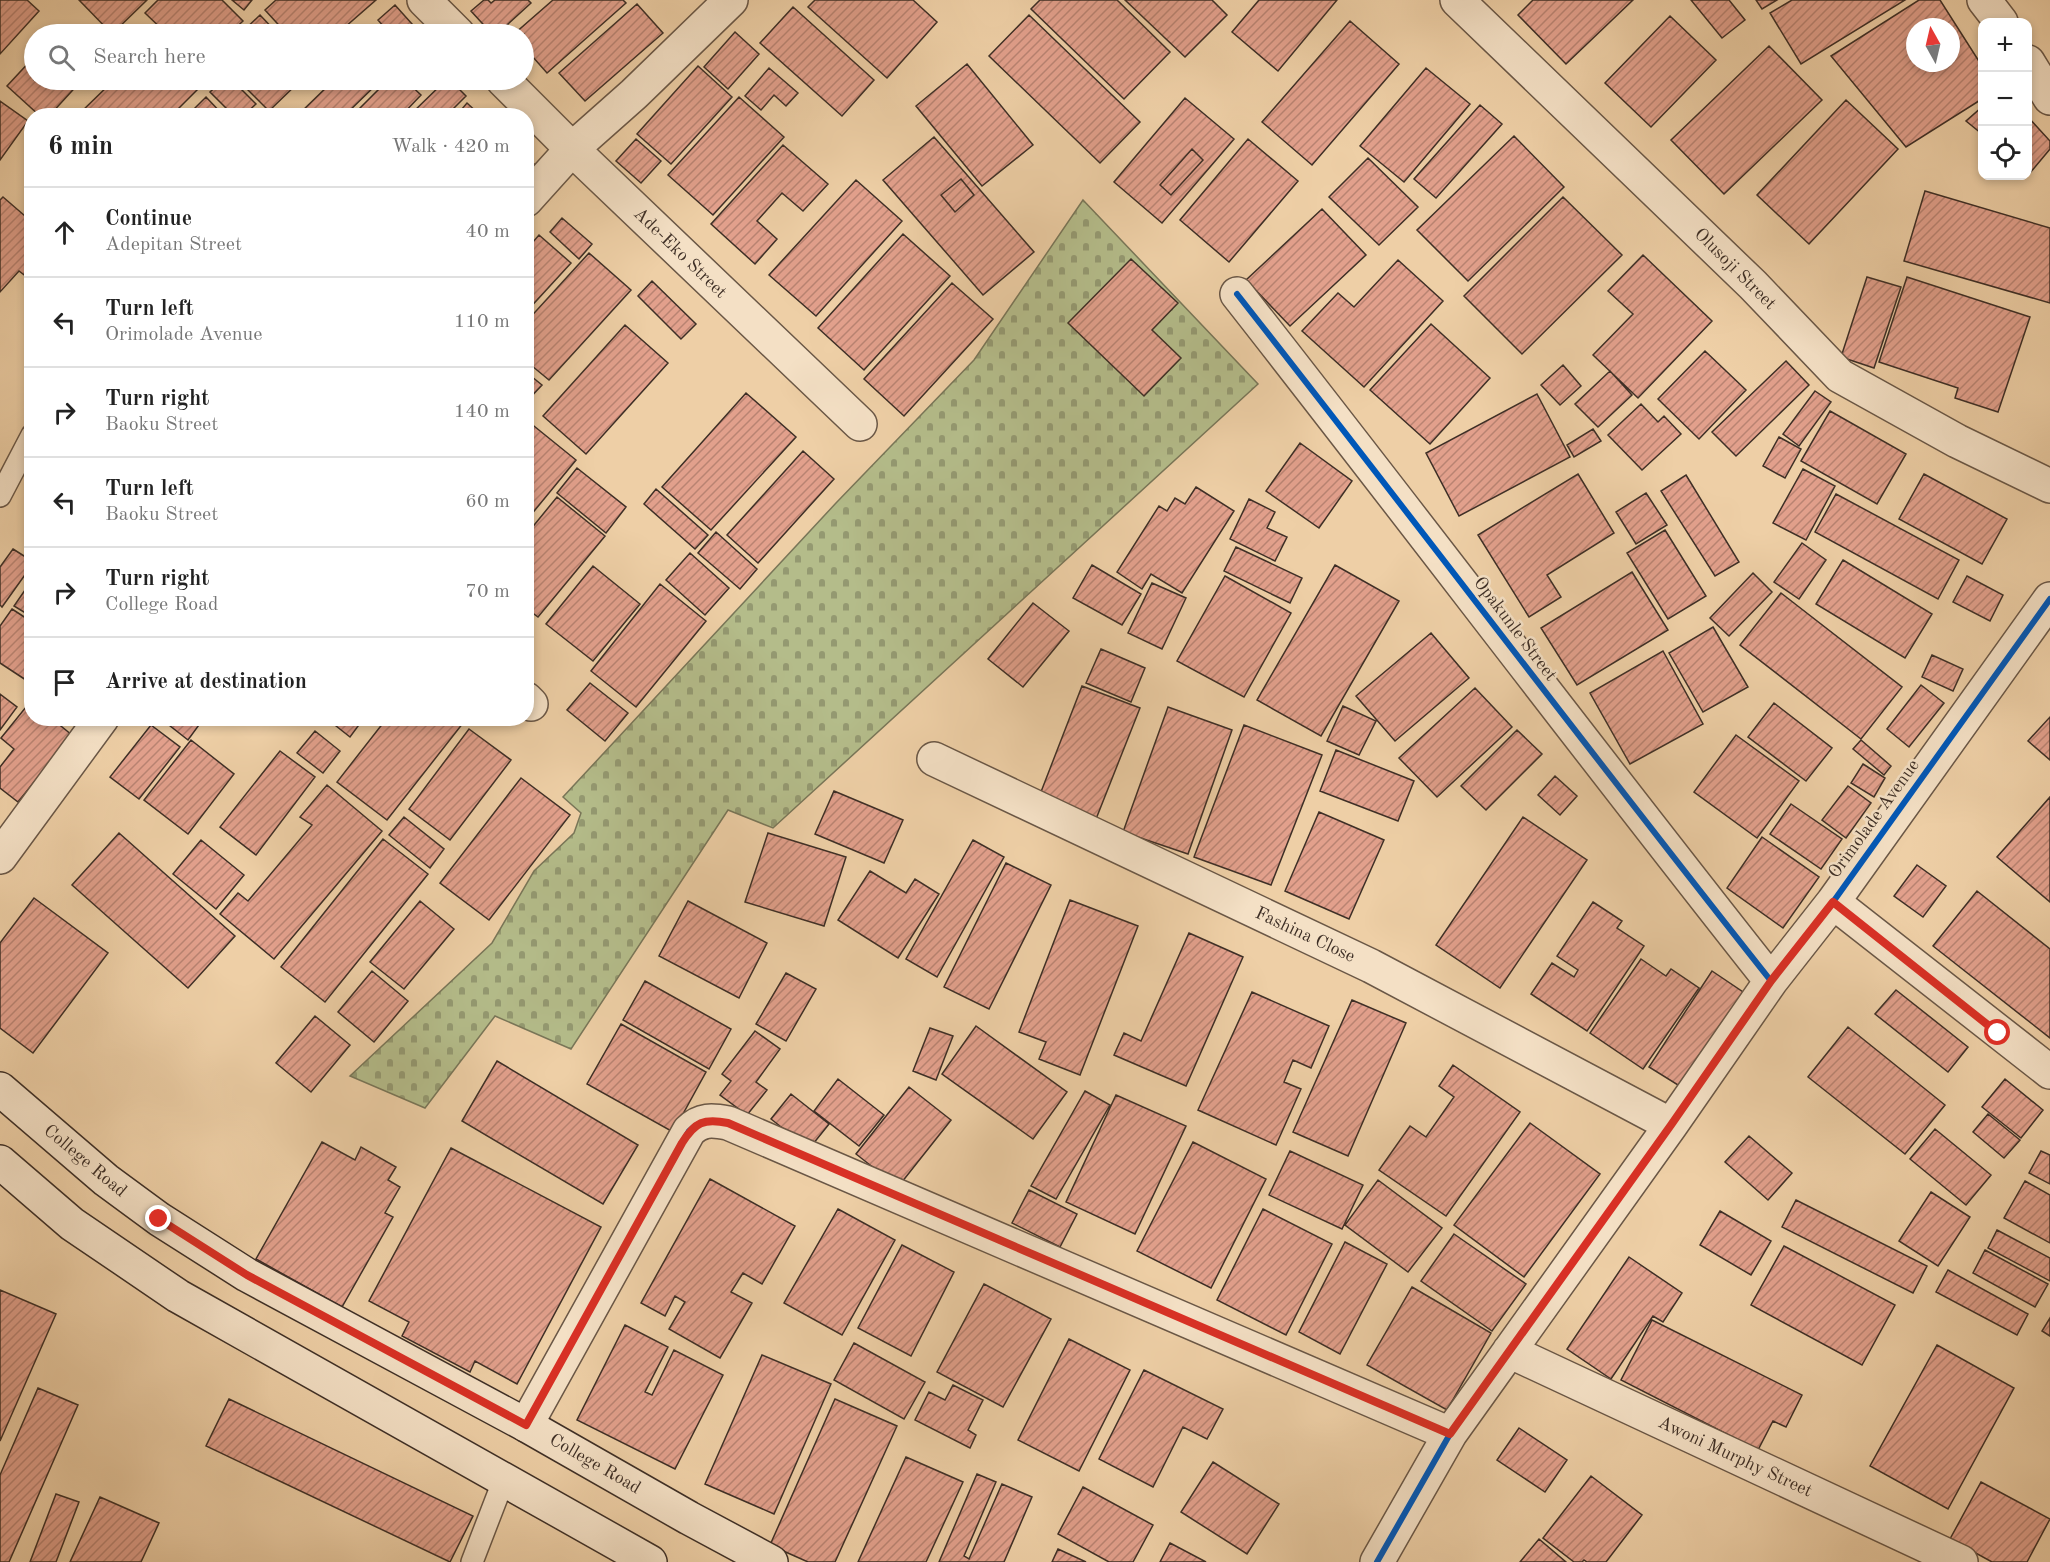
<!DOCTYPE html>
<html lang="en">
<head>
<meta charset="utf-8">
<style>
	:root { --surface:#fff; --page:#f6f6f6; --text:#222; --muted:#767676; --line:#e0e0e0 }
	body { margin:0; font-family:"Old Standard TT",serif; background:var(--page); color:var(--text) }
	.controls { position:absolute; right:18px; top:18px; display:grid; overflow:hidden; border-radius:12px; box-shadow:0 3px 9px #0003 }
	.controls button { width:54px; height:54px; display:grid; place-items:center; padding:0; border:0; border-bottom:2px solid var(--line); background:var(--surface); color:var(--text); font:30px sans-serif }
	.compass { position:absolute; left:1906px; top:18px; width:54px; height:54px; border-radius:50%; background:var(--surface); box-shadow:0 3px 9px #0003; rotate:352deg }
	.stop { position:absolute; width:18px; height:18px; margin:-14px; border:4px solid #d93025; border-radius:50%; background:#fff }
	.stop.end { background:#d93025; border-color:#fff; box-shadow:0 2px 6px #0008 }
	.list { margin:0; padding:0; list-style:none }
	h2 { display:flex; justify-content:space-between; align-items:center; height:78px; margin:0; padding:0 24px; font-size:26px }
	h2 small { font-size:20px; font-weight:400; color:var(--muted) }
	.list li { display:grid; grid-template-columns:39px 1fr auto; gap:18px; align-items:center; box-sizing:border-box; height:90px; padding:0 24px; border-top:2px solid var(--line) }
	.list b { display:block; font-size:22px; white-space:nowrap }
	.list p { margin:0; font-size:20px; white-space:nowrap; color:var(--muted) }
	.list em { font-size:20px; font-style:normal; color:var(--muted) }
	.icon { flex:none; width:33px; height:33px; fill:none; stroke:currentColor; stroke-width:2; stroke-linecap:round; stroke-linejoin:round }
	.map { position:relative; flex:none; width:2050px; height:1562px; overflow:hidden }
	.search { position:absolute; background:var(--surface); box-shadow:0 3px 9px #0003; left:24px; top:24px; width:510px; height:66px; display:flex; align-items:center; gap:15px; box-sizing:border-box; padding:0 21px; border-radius:33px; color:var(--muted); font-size:22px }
	.panel { position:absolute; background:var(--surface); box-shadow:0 3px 9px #0003; left:24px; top:108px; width:510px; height:618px; border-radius:24px }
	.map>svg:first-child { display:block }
</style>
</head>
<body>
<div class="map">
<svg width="2050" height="1562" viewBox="0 0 2050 1562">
	<defs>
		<pattern id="cemetery-stones" width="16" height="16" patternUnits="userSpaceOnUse" patternTransform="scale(1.5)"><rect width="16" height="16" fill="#b4bc8a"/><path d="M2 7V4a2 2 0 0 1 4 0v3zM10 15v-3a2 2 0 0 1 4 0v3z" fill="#949971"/></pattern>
		<pattern id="building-hatch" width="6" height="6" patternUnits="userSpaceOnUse" patternTransform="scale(1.5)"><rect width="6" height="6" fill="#e2a08c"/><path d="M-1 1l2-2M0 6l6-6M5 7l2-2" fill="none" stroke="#b98372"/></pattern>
	</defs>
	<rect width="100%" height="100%" fill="#eecfa6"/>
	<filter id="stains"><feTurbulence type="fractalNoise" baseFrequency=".00333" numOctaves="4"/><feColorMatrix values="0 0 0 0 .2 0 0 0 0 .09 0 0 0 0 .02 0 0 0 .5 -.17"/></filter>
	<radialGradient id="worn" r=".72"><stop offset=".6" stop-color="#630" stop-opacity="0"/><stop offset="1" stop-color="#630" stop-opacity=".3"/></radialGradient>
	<path fill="url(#cemetery-stones)" stroke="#797658" stroke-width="1.5" d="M1083,200L1258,384L773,828L728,810L571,1049L495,1016L425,1108L350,1076L492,943L534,871L574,833L581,813L563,797L836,503L974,360Z"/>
	<path fill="url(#building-hatch)" stroke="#3e2f26" stroke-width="1.5" fill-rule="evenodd" d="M0,0H27L39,11L0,54Z
		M79,0H147L112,34Z
		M158,0H222L243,21L229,34H167L145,13Z
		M232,0H252L244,10Z
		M276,0H376L337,34H287L265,10Z
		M484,0H488L491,3L495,0H528L531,3L497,34H492L471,11Z
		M553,0H623L626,3L547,73L524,47V34H514Z
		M815,0H913L937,22L887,78L808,7Z
		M1040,0H1117L1170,52L1124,99L1031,9Z
		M1125,0H1212L1227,15L1185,57Z
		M1259,0H1337L1278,71L1232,32Z
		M1533,0H1633L1566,64L1518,15Z
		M1691,0H1729L1745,20L1722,38Z
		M1756,0H1777L1762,9Z
		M1792,0H1905L1801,64L1770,13Z
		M1919,0H1940L1982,66V99L1906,147L1831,56ZM1915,27H1951V63H1915Z
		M637,4L663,33L585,101L559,73Z
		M395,5L421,34H390L378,20Z
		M793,7L874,80L842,116L760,43Z
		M260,15L278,34H240Z
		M1029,15L1140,122L1100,163L989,56Z
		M1670,16L1716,60L1651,127L1605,83Z
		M1350,21L1399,64L1312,165L1262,122Z
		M735,32L759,54L728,89L704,67Z
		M1769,46L1822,100L1724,194L1671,140Z
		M34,57V80H82L49,116H40L7,86Z
		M967,64L1033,145L982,186L916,106Z
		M698,66L732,97L671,164L637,134Z
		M769,68L798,93L786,106L774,95L761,110L745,96Z
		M1426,68L1470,104L1404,182L1360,146Z
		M114,80H193L200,87L171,116H77Z
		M223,80H232L256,104L243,116H234L210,92Z
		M238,80H301L269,111Z
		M334,80H381L344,116H297Z
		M388,80H405L421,95L401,116H352Z
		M446,80H450L466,96L446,116H409Z
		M206,97L224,116H187Z
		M739,97L784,137L713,215L668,175Z
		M1185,98L1234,139L1162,223L1114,182ZM1192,149L1203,160L1171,195L1160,185Z
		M1846,100L1898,149L1809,244L1757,195Z
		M0,101L28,121L0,160Z
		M467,103L481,116H456Z
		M1480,105L1502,124L1436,198L1414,179Z
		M1982,107V134L1966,121Z
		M2028,117L2050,141V149L2030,173L2028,171Z
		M1514,136L1564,187L1468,281L1417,230Z
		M934,137L1034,252L983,295L883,180ZM961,179L974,195L955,212L941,195Z
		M636,139L661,161L641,183L616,161Z
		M1248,139L1298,181L1229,262L1180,220Z
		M783,145L828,184L803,211L782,193L757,221L777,239L755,264L711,224Z
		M1192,149L1203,160L1171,195L1160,185Z
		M526,157L541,170L526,186Z
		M1368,158L1418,207L1379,245L1329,197Z
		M961,179L974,195L955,212L941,195Z
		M856,180L902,221L816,316L769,275Z
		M1925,191L2050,228V303L1904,261Z
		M3,197L32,222V281L19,271L0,292V200Z
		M1563,197L1622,255L1522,354L1464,296Z
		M1322,209L1366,255L1290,326L1246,280Z
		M562,218L592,244L579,259L550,232Z
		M903,234L950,276L864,370L818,328Z
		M539,235L571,263L526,312V250Z
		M589,253L631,290L549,380L526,361V322Z
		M1643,255L1712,321L1638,398L1593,355L1633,314L1608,291Z
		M1131,259L1178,303L1152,330L1181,358L1144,396L1068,323Z
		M1398,260L1443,301L1364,387L1302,331L1338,293L1354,307Z
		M1867,277L1901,287L1874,368L1841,357Z
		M1907,277L2030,317L1998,412L1955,398L1958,388L1879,362Z
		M652,281L696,324L681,339L638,296Z
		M952,283L993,319L904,416L864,379Z
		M1431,324L1490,378L1430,444L1370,390Z
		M625,325L668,363L586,454L543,416Z
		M1705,351L1746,390L1699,439L1658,399Z
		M1786,361L1809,385L1736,456L1712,432Z
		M1563,365L1581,386L1560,405L1541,385Z
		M1610,371L1632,395L1598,427L1575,404Z
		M526,372L542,385L526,402Z
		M1815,391L1831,402L1799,446L1783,434Z
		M746,393L796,437L711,530L662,487Z
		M1537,394L1570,457L1459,516L1426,453Z
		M1641,404L1658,422L1664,416L1681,434L1642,470L1608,435Z
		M1830,411L1906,454L1877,504L1801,461Z
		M529,422L576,460L526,521V426Z
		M1593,429L1601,441L1574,457L1567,445Z
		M1779,437L1801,449L1785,478L1763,466Z
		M1300,443L1352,481L1319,528L1266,491Z
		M803,451L834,479L758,563L727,535Z
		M577,468L626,507L606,533L557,493Z
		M1803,469L1835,486L1806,540L1773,523Z
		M1578,474L1614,533L1547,575L1561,597L1529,617L1478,535Z
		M1924,474L2007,519L1982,564L1899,519Z
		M1686,475L1739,562L1715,576L1661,491Z
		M1196,487L1234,511L1182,593L1151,574L1142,589L1117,572L1159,506L1167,511L1175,498L1185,504Z
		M656,489L708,535L695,549L644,504Z
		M1646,493L1667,525L1636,544L1616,512Z
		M1836,494L1959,560L1938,599L1815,532Z
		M557,497L605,536L538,617L526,608V535Z
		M1249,499L1275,512L1267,528L1287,537L1275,561L1230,539Z
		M1665,530L1706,596L1668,619L1627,553Z
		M716,532L757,569L740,589L698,553Z
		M1802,543L1826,560L1799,599L1774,582Z
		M1236,547L1302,578L1290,603L1224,571Z
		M13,549L32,561V565L2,607L0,605V567Z
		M690,553L729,588L705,615L666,580Z
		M1843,560L1932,614L1905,658L1816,604Z
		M1092,565L1141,594L1122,625L1073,598Z
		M1335,565L1399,601L1321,736L1257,700Z
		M593,566L640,604L593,661L546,624Z
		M1632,572L1668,630L1577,685L1541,628Z
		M1753,573L1772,592L1729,636L1710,618Z
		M1225,576L1291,613L1244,697L1177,661Z
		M1967,576L2003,595L1990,621L1953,602Z
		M32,580V617L14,606Z
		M1152,583L1186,598L1162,649L1128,633Z
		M660,584L706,621L636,707L591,671Z
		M1781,593L1902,687L1861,739L1740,645Z
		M1033,603L1069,631L1023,687L988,659Z
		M12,609L32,622V684L0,663V626Z
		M1713,627L1748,687L1703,712L1669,653Z
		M1431,633L1469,678L1395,741L1356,696Z
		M1101,649L1145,668L1131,702L1086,683Z
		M1663,651L1703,724L1630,764L1590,693Z
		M1932,655L1963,669L1953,691L1922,677Z
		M590,683L628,713L605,741L567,710Z
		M1921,685L1944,703L1909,747L1887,729Z
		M1082,686L1140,708L1096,819L1039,797Z
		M1475,688L1512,727L1437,797L1399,758Z
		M0,694L17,707L0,730Z
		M30,702L32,704V718H51L72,735L18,802L0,788V767L14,749L1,738Z
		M1774,703L1832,748L1806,781L1748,737Z
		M1343,706L1376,721L1359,755L1327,741Z
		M1168,707L1232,730L1188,854L1123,832Z
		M2050,717V760L2028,741Z
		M160,718H204L188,740Z
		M326,718H364L350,737Z
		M387,718H467L387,820L337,782Z
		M151,725L180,747L139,799L110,777Z
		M1244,725L1322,755L1271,885L1194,857Z
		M469,729L511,760L450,840L409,809Z
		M1517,730L1542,754L1486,810L1461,786Z
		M315,731L340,751L323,773L297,753Z
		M1736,735L1799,781L1757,838L1694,792Z
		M191,740L234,774L188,834L144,800Z
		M1861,740L1891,766L1884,775L1853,749Z
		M1336,750L1414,781L1398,821L1320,791Z
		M280,751L315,777L256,855L220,827Z
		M1863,764L1885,778L1874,797L1851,783Z
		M1555,776L1577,796L1560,815L1538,795Z
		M521,778L570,815L489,920L440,883Z
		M327,785L382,831L274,959L220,914L238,893L248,901L312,825L300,817Z
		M1848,786L1871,803L1846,838L1822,820Z
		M834,791L903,820L884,863L815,834Z
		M2050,797V902L1997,857Z
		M1791,804L1842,839L1821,869L1770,834Z
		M1319,812L1384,840L1349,919L1285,891Z
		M404,817L444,849L430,868L389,835Z
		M1523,817L1587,860L1500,988L1436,945Z
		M119,833L235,936L188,988L72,885Z
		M768,833L846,857L824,926L745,902Z
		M1762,837L1819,877L1783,928L1727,888Z
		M383,839L428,874L325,1002L281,967Z
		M201,840L244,875L216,909L173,874Z
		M973,840L1004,857L937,977L906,959Z
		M1006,863L1051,885L989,1009L944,987Z
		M1917,865L1946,886L1923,917L1894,896Z
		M870,871L906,893L915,879L939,894L898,958L838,920Z
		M1977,891L2050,949V1038L1933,946Z
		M34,898L108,953L33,1053L0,1028V943Z
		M1070,900L1138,926L1080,1075L1039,1059L1046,1042L1019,1032Z
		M420,901L454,929L404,989L370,962Z
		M688,901L767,943L739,998L659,956Z
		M1593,902L1622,921L1617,928L1644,946L1587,1031L1531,994L1552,963L1574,977L1578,970L1557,956Z
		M1189,933L1243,957L1186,1086L1114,1055L1124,1033L1141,1041Z
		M1641,959L1666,976L1671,969L1699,988L1643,1069L1590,1033Z
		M372,971L408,1001L374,1042L338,1012Z
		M1712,971L1749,996L1686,1090L1649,1067Z
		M786,973L816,989L786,1041L756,1024Z
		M645,981L731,1029L709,1069L623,1020Z
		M1896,990L1968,1047L1948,1072L1875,1014Z
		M1252,992L1329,1026L1311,1068L1293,1060L1284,1082L1301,1089L1276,1145L1198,1110Z
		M1352,1000L1406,1023L1348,1156L1293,1132Z
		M315,1016L350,1045L311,1092L276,1063Z
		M621,1024L706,1072L673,1132L587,1084Z
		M976,1026L1067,1092L1033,1139L942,1074Z
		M1848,1027L1945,1105L1905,1154L1808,1077Z
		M930,1028L953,1036L936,1080L913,1071Z
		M755,1031L780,1049L756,1082L767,1090L747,1115L720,1095L731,1081L722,1074Z
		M497,1061L638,1145L603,1204L462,1121Z
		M1453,1065L1520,1112L1446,1216L1379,1170L1410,1126L1426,1137L1454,1097L1439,1086Z
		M838,1079L884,1115L859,1146L814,1111Z
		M2005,1079L2043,1110L2021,1138L1982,1107Z
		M909,1087L951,1120L898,1187L856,1154Z
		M1085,1091L1110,1105L1056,1199L1031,1186Z
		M791,1094L829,1124L809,1149L771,1119Z
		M1116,1095L1186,1126L1135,1234L1066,1202Z
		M1988,1114L2020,1140L2004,1158L1973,1132Z
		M1530,1123L1600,1174L1524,1277L1454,1225Z
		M1935,1129L1991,1175L1966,1205L1910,1159Z
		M1749,1136L1792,1173L1768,1200L1725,1162Z
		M322,1142L355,1160L361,1147L396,1167L388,1180L400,1187L385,1213L393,1217L342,1307L256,1259Z
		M1193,1142L1266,1179L1211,1288L1137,1251Z
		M451,1148L601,1227L517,1384L475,1361L470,1372L402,1336L409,1322L369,1301Z
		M1290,1151L1363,1185L1342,1229L1269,1195Z
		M2041,1151L2050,1155V1184L2029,1173Z
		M710,1179L795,1226L762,1284L743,1273L731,1292L752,1303L720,1358L669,1329L685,1302L675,1296L665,1316L641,1303Z
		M1378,1180L1442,1228L1408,1272L1345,1225Z
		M2025,1181L2050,1195V1243L2004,1218Z
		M1029,1190L1077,1214L1060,1247L1012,1223Z
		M1931,1192L1970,1217L1938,1266L1899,1241Z
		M1796,1200L1927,1266L1913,1293L1782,1227Z
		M838,1209L895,1240L842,1335L784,1303Z
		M1263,1209L1332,1244L1286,1335L1217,1300Z
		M1720,1211L1771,1241L1751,1275L1700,1245Z
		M1997,1230L2050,1258V1281L1988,1248Z
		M1454,1234L1526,1284L1492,1331L1421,1281Z
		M1345,1242L1387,1264L1340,1354L1299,1332Z
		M902,1245L954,1272L911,1356L858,1328Z
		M1784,1246L1895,1305L1862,1365L1751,1305Z
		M1985,1250L2048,1284L2035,1307L1973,1273Z
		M1629,1257L1682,1293L1663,1322L1653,1316L1611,1379L1567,1349Z
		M1948,1270L2028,1314L2017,1335L1936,1292Z
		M984,1284L1051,1319L1003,1407L937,1372Z
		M1412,1287L1491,1333L1447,1410L1367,1365Z
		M0,1290L56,1314L0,1441Z
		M2050,1318V1336L2042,1331Z
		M1652,1320L1802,1395L1786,1427L1773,1421L1758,1450L1621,1380Z
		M625,1325L668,1347L645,1392L652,1395L674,1350L723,1375L675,1469L577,1420Z
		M1069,1339L1130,1370L1079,1471L1018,1440Z
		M854,1343L925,1382L904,1419L834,1380Z
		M1937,1345L2014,1388L1948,1509L1870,1466Z
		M762,1355L831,1384L774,1514L705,1484Z
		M1144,1370L1223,1409L1207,1439L1183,1427L1153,1487L1099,1459Z
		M953,1385L983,1400L968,1430L976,1435L970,1448L915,1420L929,1392L945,1400Z
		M38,1388L78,1405L9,1562H0V1475Z
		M229,1399L473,1516L450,1562L206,1446Z
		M835,1399L897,1426L835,1562H808L770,1545Z
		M1519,1428L1567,1460L1545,1492L1497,1460Z
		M906,1457L963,1482L926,1562H858Z
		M1213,1462L1279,1504L1247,1554L1181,1512Z
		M977,1474L996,1482L964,1556L969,1559L1002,1484L1032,1497L1004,1562H939Z
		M1591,1476L1642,1515L1606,1562H1587L1584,1560L1582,1562H1574L1543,1538Z
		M1981,1482L2050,1519L2027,1562H1992L1950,1539Z
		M1083,1487L1153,1525L1133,1562H1109L1058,1534Z
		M56,1494L79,1502L56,1562H30Z
		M100,1497L159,1523L141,1562H70Z
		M1539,1539L1566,1562H1520Z
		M1170,1543L1206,1562H1160Z
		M1058,1549L1086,1562H1052Z"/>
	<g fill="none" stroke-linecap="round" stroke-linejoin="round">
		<defs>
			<path id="lane" d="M0,496L32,435
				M472,1562L504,1479"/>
			<path id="street" d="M424,0L458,34
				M1457,0L1753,285L1840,376L1957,441L2050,486
				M1984,0L2001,22
				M2028,62L2050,98
				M503,80L572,149L860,424
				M526,200L572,149L634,94L731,0
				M1237,294C1416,522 1591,754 1771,981
				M526,699L531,704
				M934,759L1371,966L1671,1125
				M0,857L102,718
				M1833,902L2050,1072
				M1509,1351L1961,1562
				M526,1425L689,1131C701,1119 712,1120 728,1123L1450,1434
				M1377,1562L1450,1434L1671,1125L1771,981L1833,902L2050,599"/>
			<path id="secondary" d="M0,1089L106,1180L159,1219L247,1275L526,1425L689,1518L771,1562
				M0,1162L72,1224L178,1296L650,1562"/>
		</defs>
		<use href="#lane" stroke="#6a5746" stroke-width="24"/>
		<use href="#street" stroke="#6a5746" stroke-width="36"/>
		<use href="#secondary" stroke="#3e2f26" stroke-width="36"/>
		<use href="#lane" stroke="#f4e0c5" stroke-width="21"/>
		<use href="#street" stroke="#f4e0c5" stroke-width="33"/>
		<use href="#secondary" stroke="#f4e0c5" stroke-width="33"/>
		<defs>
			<path id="cycleway" d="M1237,294C1416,522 1591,754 1771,981
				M526,1425L689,1131C701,1119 712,1120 728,1123L1450,1434
				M1377,1562L1450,1434L1671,1125L1771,981L1833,902L2050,599"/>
		</defs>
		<use href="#cycleway" stroke="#f4e0c5" stroke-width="10"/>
		<use href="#cycleway" stroke="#0057b8" stroke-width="6"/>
	</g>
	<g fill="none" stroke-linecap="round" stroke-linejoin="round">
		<path stroke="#d93025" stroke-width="8" d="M159,1219L247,1275L526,1425L682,1143C695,1122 704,1118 728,1123L1450,1434L1671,1125L1771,981L1833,902L1998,1033"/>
	</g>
	<g text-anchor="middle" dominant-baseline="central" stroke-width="5" stroke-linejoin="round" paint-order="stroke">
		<g font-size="18" fill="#3e2f26" stroke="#f4e0c5">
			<text transform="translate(680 253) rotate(44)">Ade-Eko Street</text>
			<text transform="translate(1735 269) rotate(45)">Olusoji Street</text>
			<text transform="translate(1515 629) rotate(53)">Opakunle Street</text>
			<text transform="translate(1874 819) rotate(-54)">Orimolade Avenue</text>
			<text transform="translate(1305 935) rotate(25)">Fashina Close</text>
			<text transform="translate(85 1161) rotate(40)">College Road</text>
			<text transform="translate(1735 1457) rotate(25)">Awoni Murphy Street</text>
			<text transform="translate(595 1464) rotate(30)">College Road</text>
		</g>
	</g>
	<rect width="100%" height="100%" filter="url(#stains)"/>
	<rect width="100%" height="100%" fill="url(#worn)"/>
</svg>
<div class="controls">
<button>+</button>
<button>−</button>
<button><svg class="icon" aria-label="locate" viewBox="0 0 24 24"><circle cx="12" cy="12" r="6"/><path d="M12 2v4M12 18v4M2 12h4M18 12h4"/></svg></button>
</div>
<svg class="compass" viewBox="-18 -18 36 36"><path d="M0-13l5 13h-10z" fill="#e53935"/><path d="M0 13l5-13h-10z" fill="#767676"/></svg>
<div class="stop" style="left:1998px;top:1033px"></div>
<div class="stop end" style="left:159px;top:1219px"></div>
<div class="search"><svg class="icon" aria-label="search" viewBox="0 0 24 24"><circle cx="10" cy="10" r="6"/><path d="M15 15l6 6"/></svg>Search here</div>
<section class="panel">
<h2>6 min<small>Walk · 420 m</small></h2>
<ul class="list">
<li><svg class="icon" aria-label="ahead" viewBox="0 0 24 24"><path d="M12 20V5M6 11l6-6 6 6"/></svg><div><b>Continue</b><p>Adepitan Street</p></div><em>40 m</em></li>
<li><svg class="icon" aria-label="left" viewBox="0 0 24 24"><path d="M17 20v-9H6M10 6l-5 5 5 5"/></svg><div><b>Turn left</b><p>Orimolade Avenue</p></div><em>110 m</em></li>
<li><svg class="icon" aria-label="right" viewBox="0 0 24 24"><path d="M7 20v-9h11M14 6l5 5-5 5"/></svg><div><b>Turn right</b><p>Baoku Street</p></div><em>140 m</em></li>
<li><svg class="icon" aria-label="left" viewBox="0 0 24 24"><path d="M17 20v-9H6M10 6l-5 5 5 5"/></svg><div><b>Turn left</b><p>Baoku Street</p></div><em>60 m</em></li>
<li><svg class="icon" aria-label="right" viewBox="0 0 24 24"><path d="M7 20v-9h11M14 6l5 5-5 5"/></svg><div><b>Turn right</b><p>College Road</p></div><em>70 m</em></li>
<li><svg class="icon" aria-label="arrive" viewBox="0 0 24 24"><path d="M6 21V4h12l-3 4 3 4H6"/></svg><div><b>Arrive at destination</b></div></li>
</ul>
</section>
</div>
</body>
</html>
